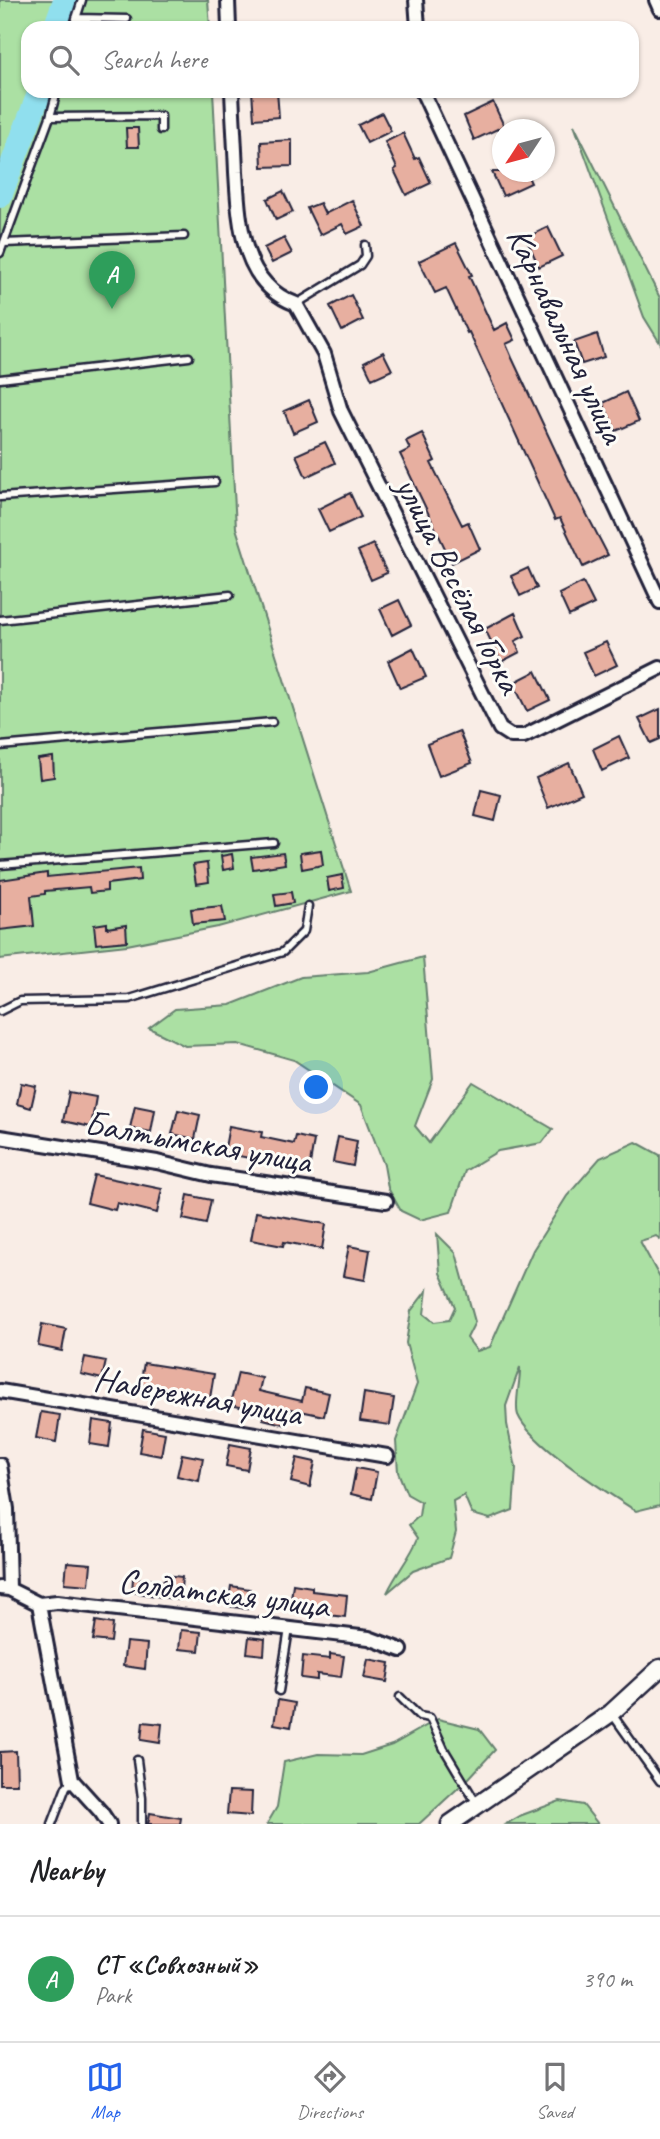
<!DOCTYPE html>
<html lang="en">
<head>
<meta charset="utf-8">
<style>
	:root { --surface:#fff; --page:#f6f6f6; --text:#202124; --muted:#757577; --line:#e0e0e0; --accent:#2563eb }
	body { margin:0; font-family:Caveat,sans-serif; background:var(--page); color:var(--text) }
	.compass { position:absolute; left:492px; top:119px; width:63px; height:63px; border-radius:50%; background:var(--surface); box-shadow:0 2px 5px #0004; rotate:234deg }
	.you { position:absolute; left:317px; top:1088px; width:24px; height:24px; margin:-18px; border:5px solid #fff; border-radius:50%; background:#1a73e8; box-shadow:0 0 0 10px #1a73e833 }
	.badge { display:grid; place-items:center; width:46px; height:46px; border-radius:50%; background:var(--accent); color:#fff; font-size:23px; font-weight:700 }
	.pin { position:absolute; translate:-50% -58px; filter:drop-shadow(0 2px 4px #0008) }
	.pin::after { content:''; position:absolute; top:37px; width:24px; height:21px; background:inherit; clip-path:polygon(0 0,100% 0,50% 100%) }
	.list { margin:0; padding:0; list-style:none }
	h2 { display:flex; justify-content:space-between; align-items:center; height:91px; margin:0; padding:0 28px; font-size:30px }
	h2 small { font-size:23px; font-weight:400; color:var(--muted) }
	.list li { display:grid; grid-template-columns:46px 1fr auto; gap:21px; align-items:center; box-sizing:border-box; height:126px; padding:0 28px; border-top:2px solid var(--line) }
	.list b { display:block; font-size:26px; white-space:nowrap }
	.list p { margin:0; font-size:23px; white-space:nowrap; color:var(--muted) }
	.list em { font-size:23px; font-style:normal; color:var(--muted) }
	.icon { flex:none; width:38px; height:38px; fill:none; stroke:currentColor; stroke-width:2; stroke-linecap:round; stroke-linejoin:round }
	.map { position:relative; flex:none; width:660px; height:1824px; overflow:hidden }
	.search { position:absolute; background:var(--surface); box-shadow:0 2px 5px #0004; left:21px; right:21px; top:21px; height:77px; display:flex; align-items:center; gap:18px; box-sizing:border-box; padding:0 24px; border-radius:21px; color:var(--muted); font-size:26px }
	.sheet { height:217px; background:var(--surface) }
	nav { display:flex; justify-content:space-around; align-items:center; box-sizing:border-box; height:98px; border-top:2px solid var(--line); background:var(--surface); font-size:19px; color:var(--muted) }
	nav a { display:grid; justify-items:center; gap:4px }
	nav .on { color:var(--accent) }
	.map>svg:first-child { display:block }
</style>
</head>
<body>
<div class="map">
<svg width="660" height="1824" viewBox="0 0 660 1824">
	<rect width="100%" height="100%" fill="#f9ede6"/>
	<filter id="ink" filterUnits="userSpaceOnUse"><feTurbulence type="fractalNoise" baseFrequency=".0143" numOctaves="2"/><feDisplacementMap in="SourceGraphic" scale="14" xChannelSelector="R" yChannelSelector="G"/><feConvolveMatrix kernelMatrix="1 2 1 2 8 2 1 2 1" color-interpolation-filters="sRGB"/></filter>
	<g filter="url(#ink)">
		<path fill="#abe0a3" stroke="#66816f" stroke-width="2" d="M0,0H208L210,28H28V91H213L236,528L351,891L218,927L127,945L0,959Z
			M574,125L660,298V343L644,317Z
			M423,957L433,1079L415,1126L429,1143L473,1082L553,1129L542,1143L498,1151L465,1171L451,1212L420,1220L401,1211L388,1188L384,1165L361,1105L294,1060L238,1044L185,1046L149,1028L175,1009L230,1005L301,977L368,972Z
			M636,1142L660,1155V1239L656,1236L640,1241L660,1278V1505L636,1511C608,1493 530,1444 518,1415C514,1405 521,1379 520,1367L506,1406L507,1424L516,1468L513,1510L490,1519L472,1514L464,1495L453,1501L456,1532L449,1558L413,1571L387,1593C396,1573 410,1558 418,1538L409,1525L419,1516L421,1502L407,1494L398,1472L396,1441L417,1384L406,1343L411,1311L427,1290L424,1314L434,1322L449,1320L455,1307L440,1273L437,1234L456,1253L475,1322L467,1338L477,1351L490,1347L533,1250L567,1196L600,1158Z
			M438,1719L479,1729L495,1750L469,1778L419,1824H267L277,1807L284,1762L318,1754L361,1755L392,1745Z
			M560,1801L583,1805L598,1824H506L522,1815Z"/>
		<g fill="none" stroke-linecap="round" stroke-linejoin="round">
			<path stroke="#90dfee" stroke-width="24" d="M55,28L65,0
				M0,196L40,91"/>
		</g>
		<path fill="#e7afa0" stroke="#22223b" stroke-width="2" d="M252,91H277L279,117L254,119Z
			M493,102L504,126L474,140L464,116Z
			M382,113L391,131L367,143L358,125Z
			M126,128H138L139,147H127Z
			M403,133L415,159L419,157L431,183L406,195L394,170L397,168L385,142Z
			M292,140V166L262,167L261,142Z
			M492,172H526L531,183L503,196Z
			M283,191L293,212L276,220L267,199Z
			M352,200L364,226L347,234L342,224L320,235L307,208L320,203L325,214Z
			M548,227L562,256L539,267L526,238Z
			M284,238L292,253L272,263L264,248Z
			M456,243L472,275L469,276L494,330L507,323L515,340L506,344L512,358L571,484L608,555L583,567L560,518L555,520L469,332L467,333L446,288L435,293L419,261Z
			M351,295L363,320L342,331L330,306Z
			M597,334L604,357L582,364L574,342Z
			M383,352L392,370L372,379L364,362Z
			M626,392L639,421L616,431L603,403Z
			M309,400L318,422L293,433L284,411Z
			M422,433L435,461L431,463L462,525L468,522L480,549L452,563L400,454L410,449L406,441Z
			M325,442L335,463L306,477L296,455Z
			M350,493L361,517L329,532L318,509Z
			M373,544L387,573L371,580L358,551Z
			M528,568L537,588L520,596L511,576Z
			M583,582L594,604L569,616L559,594Z
			M399,600L411,625L392,635L380,609Z
			M515,613L525,636L515,641L520,652L501,662L485,629Z
			M606,642L617,665L594,676L583,652Z
			M413,648L426,677L400,688L388,661Z
			M536,671L550,700L527,711L513,683Z
			M660,709V739L651,743L639,719Z
			M459,731L472,763L439,776L427,744Z
			M619,736L629,758L602,771L593,749Z
			M53,757L54,777L40,779L38,759Z
			M569,763L582,793L548,808L536,778Z
			M481,790L501,795L495,821L475,816Z
			M321,850L323,865L302,869L300,853Z
			M283,853L285,864L253,869L251,857Z
			M232,854L234,868L223,870L221,856Z
			M207,863L209,882L196,884L193,865Z
			M139,868L140,880L107,884V891L90,893L89,887L45,891V894L31,896L34,926L0,930V880L47,873V877Z
			M342,875L344,888L329,891L327,878Z
			M291,892L293,903L276,906L274,894Z
			M222,906L225,921L193,924L191,909Z
			M107,923V928L126,925L127,941L96,944L94,925Z
			M21,1083L36,1086L31,1108L17,1104Z
			M69,1092L96,1097L91,1127L63,1121Z
			M135,1106L155,1110L151,1132L130,1128Z
			M178,1110L200,1115L195,1139L172,1134Z
			M229,1126L262,1132L261,1137L294,1144L296,1136L314,1140L309,1170L224,1153Z
			M338,1137L357,1141L353,1166L333,1162Z
			M94,1175L162,1189L157,1213L117,1203L115,1210L87,1203Z
			M188,1195L211,1200L206,1224L183,1219Z
			M256,1212L326,1224L322,1249L284,1242L283,1246L251,1240Z
			M349,1246L370,1250L365,1280L343,1276Z
			M42,1324L66,1329L62,1351L38,1346Z
			M85,1357L106,1361L102,1379L81,1374Z
			M144,1363L214,1374L210,1398L140,1385Z
			M238,1373L262,1378L259,1391L302,1401L305,1388L329,1393L324,1416L291,1409L287,1425L263,1419L265,1412L230,1405Z
			M364,1393L394,1398L390,1425L360,1421Z
			M41,1412L60,1415L56,1442L36,1438Z
			M93,1420L112,1423L109,1447L90,1444Z
			M143,1429L165,1433L161,1456L139,1452Z
			M230,1444L251,1448L247,1470L226,1466Z
			M182,1454L203,1458L199,1481L177,1476Z
			M297,1458L315,1462L310,1487L291,1482Z
			M356,1468L377,1472L372,1499L351,1494Z
			M67,1562L91,1564L89,1585L65,1583Z
			M166,1575L182,1577L180,1600L132,1592L133,1578L165,1581Z
			M293,1584L312,1587V1591L347,1595L345,1617L328,1615V1612L290,1606Z
			M231,1586L250,1589L247,1609L228,1606Z
			M96,1621L113,1624L111,1642L93,1640Z
			M181,1630L201,1632L199,1651L179,1649Z
			M249,1637L265,1639L264,1655L247,1653Z
			M126,1642L147,1644L145,1669L123,1666Z
			M330,1654L344,1656L341,1677L317,1674V1680L301,1678L303,1656L330,1659Z
			M368,1659L390,1663L387,1682L364,1678Z
			M278,1700L295,1703L291,1727L274,1724Z
			M143,1722L162,1724L160,1743L141,1740Z
			M16,1751L17,1784H0V1752Z
			M229,1791L252,1792L251,1816L227,1814Z
			M150,1813L181,1818L180,1824H148Z"/>
		<g fill="none" stroke-linecap="round" stroke-linejoin="round">
			<defs>
				<path id="lane" d="M76,18L127,19
					M73,28L82,0
					M50,117L57,91
					M4,243L184,236
					M0,253L50,117L161,116V130
					M296,304L360,265L366,256L365,245
					M0,379L189,357
					M0,497L215,482
					M0,620L230,595
					M0,746L272,722
					M0,865L274,843
					M0,1011L20,1001L129,999L283,952L304,931L308,906
					M279,1691L289,1629
					M400,1697L419,1716L430,1718L444,1749L477,1804
					M612,1714L660,1781
					M137,1760L142,1798V1824
					M52,1824L66,1787L72,1780"/>
				<path id="street" d="M228,0L229,28
					M416,0L418,28
					M656,0L660,9
					M232,91C233,118 235,145 236,172C239,221 241,284 296,304L324,354L341,411L500,729L511,736H524L660,668
					M422,91L660,602
					M0,1137L157,1162L211,1175L386,1201
					M0,1391L387,1456
					M0,1465L7,1509L9,1589
					M0,1588L9,1589L39,1604L57,1602L369,1638L401,1650
					M39,1604L72,1780L101,1812L109,1824"/>
				<path id="secondary" d="M450,1824L611,1713L660,1668"/>
			</defs>
			<use href="#lane" stroke="#22223b" stroke-width="11"/>
			<use href="#street" stroke="#22223b" stroke-width="18"/>
			<use href="#secondary" stroke="#22223b" stroke-width="21"/>
			<use href="#lane" stroke="#fdfcf7" stroke-width="6"/>
			<use href="#street" stroke="#fdfcf7" stroke-width="12"/>
			<use href="#secondary" stroke="#fdfcf7" stroke-width="16"/>
		</g>
	</g>
	<g text-anchor="middle" dominant-baseline="central" stroke-width="6" stroke-linejoin="round" paint-order="stroke">
		<g font-size="35" fill="#22223b" stroke="#fdfcf7">
			<text transform="translate(566 335) rotate(65)">Карнавальная улица</text>
			<text transform="translate(459 585) rotate(63)">улица Весёлая Горка</text>
			<text transform="translate(198 1142) rotate(10)">Балтымская улица</text>
			<text transform="translate(198 1396) rotate(10)">Набережная улица</text>
			<text transform="translate(224 1593) rotate(7)">Солдатская улица</text>
		</g>
	</g>
</svg>
<svg class="compass" viewBox="-18 -18 36 36"><path d="M0-13l5 13h-10z" fill="#e53935"/><path d="M0 13l5-13h-10z" fill="#757577"/></svg>
<div class="you"></div>
<div class="pin badge" style="left:112px;top:309px;background:#2e9e5b">A</div>
<div class="search"><svg class="icon" aria-label="search" viewBox="0 0 24 24"><circle cx="10" cy="10" r="6"/><path d="M15 15l6 6"/></svg>Search here</div>
</div>
<section class="sheet">
<h2>Nearby<small></small></h2>
<ul class="list">
<li><span class="badge" style="background:#2e9e5b">A</span><div><b>СТ «Совхозный»</b><p>Park</p></div><em>390 m</em></li>
</ul>
</section>
<nav>
<a class="on"><svg class="icon" aria-label="map" viewBox="0 0 24 24"><path d="M3 6l6-2 6 2 6-2v14l-6 2-6-2-6 2zM9 4v14M15 6v14"/></svg>Map</a>
<a><svg class="icon" aria-label="directions" viewBox="0 0 24 24"><path d="M12 3l9 9-9 9-9-9zM9 14v-3h6M13 9l2 2-2 2"/></svg>Directions</a>
<a><svg class="icon" aria-label="saved" viewBox="0 0 24 24"><path d="M7 4h10v16l-5-4-5 4z"/></svg>Saved</a>
</nav>
</body>
</html>
